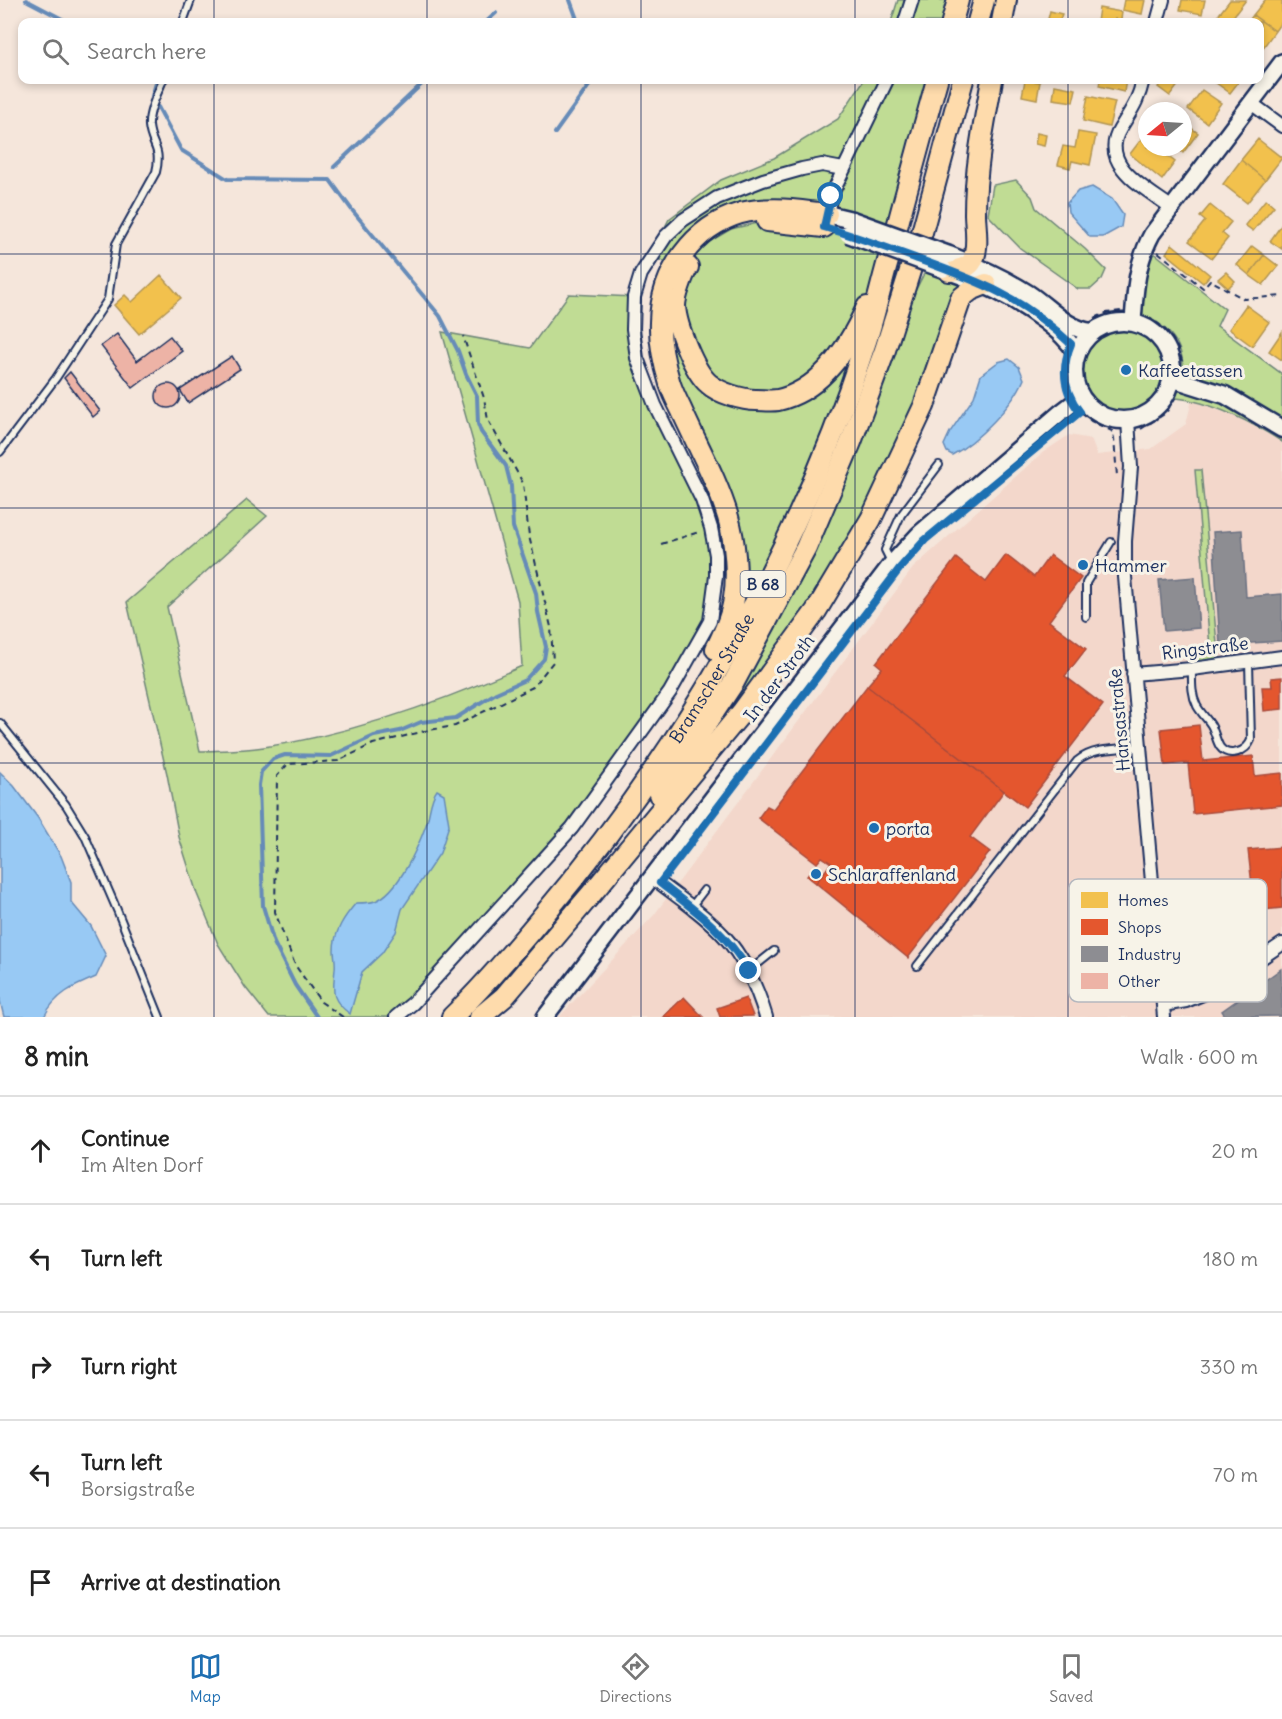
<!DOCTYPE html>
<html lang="en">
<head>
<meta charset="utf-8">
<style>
	:root { --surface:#fff; --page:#f6f6f6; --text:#222; --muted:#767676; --line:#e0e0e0; --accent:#1f6fb2 }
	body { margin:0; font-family:Delius,sans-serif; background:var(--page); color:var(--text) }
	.compass { position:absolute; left:1138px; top:102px; width:54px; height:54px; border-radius:50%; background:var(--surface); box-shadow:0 3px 9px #0003; rotate:252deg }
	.stop { position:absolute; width:18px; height:18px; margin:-14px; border:4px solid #1f6fb2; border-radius:50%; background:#fff }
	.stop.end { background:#1f6fb2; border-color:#fff; box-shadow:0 2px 6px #0008 }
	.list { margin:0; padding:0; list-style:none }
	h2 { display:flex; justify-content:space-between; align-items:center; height:78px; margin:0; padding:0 24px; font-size:26px }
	h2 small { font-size:20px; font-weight:400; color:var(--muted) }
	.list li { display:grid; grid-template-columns:39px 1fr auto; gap:18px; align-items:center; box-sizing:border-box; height:108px; padding:0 24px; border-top:2px solid var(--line) }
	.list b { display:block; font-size:22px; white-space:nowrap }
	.list p { margin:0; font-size:20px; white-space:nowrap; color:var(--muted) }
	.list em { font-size:20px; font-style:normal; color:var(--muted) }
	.icon { flex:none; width:33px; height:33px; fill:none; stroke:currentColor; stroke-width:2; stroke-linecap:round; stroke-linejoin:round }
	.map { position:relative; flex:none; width:1282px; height:1017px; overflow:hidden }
	.search { position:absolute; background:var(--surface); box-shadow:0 3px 9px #0003; left:18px; right:18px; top:18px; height:66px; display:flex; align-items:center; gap:15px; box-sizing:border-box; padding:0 21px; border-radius:12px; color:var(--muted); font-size:22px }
	.sheet { height:618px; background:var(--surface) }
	nav { display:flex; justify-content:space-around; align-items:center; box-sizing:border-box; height:84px; border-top:2px solid var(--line); background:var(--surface); font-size:16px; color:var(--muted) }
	nav a { display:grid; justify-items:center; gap:3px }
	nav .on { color:var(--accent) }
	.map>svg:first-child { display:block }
</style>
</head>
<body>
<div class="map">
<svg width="1282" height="1017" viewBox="0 0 1282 1017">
	<rect width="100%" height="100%" fill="#f5e6db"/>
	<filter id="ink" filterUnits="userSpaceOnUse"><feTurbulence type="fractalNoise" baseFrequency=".0167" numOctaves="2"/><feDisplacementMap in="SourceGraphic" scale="12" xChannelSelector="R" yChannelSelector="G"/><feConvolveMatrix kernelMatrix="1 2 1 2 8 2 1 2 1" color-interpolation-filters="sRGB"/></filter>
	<g filter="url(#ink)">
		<path fill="#f3d7cb" d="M1192,400L1237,417L1282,442V1017H559L654,915L913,568L1042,453L1069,435L1091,439L1097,455L1151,449L1186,424Z"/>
		<path fill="#c0dc94" stroke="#6e8679" stroke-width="1.5" d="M898,0H958L952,22H891Z
			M864,80H937L897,228L739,214L675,264L650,257L669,219L721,180L774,158L838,119Z
			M1016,180L1032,197L1036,208L1085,249L1106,270L1102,279L1091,289H1078L1020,248L988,215L993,185Z
			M770,220L824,227L848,234L888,258L832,436L694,708L707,666L726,629L735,561L662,354L684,272L704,245L731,229Z
			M1148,248L1225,309L1217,326L1282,374V442C1254,423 1209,401 1176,398C1179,388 1183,377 1183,365C1181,337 1159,319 1134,313Z
			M929,264L971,290L924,406L816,611L598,886L734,682L806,548L885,350Z
			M569,294L634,297L637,359L702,500L716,576L698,645L572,828L396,1017H269L245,987L218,944L197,894L179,837L167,774L127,602L247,500L267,516L167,607L200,751C222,750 243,750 264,747C353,734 441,702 522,666L518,601L442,332L530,348Z
			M1079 370a44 44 0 1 1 88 0a44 44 0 1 1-88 0Z
			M1195,470H1201L1219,666L1192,669L1196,651L1210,647Z"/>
		<path fill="#98c9f4" stroke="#668bb8" stroke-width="1.5" d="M1092,187L1112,199L1123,215L1121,227L1103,237H1090L1068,212L1067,203L1078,191Z
			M1009,359L1019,367L1024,379C1014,404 977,442 952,455L947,452L944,445L950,432L974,397L981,375L998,362Z
			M0,772L14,786L38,818L61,856L71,882V902L91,926L106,956L96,977C74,986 55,994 44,1017H4L0,1001Z
			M437,790L444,794L449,825L440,853L402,909L396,932L382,953L362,972L350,1014C330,999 333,992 335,969C336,962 334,956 334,950C334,931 345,916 356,903C362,903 370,903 375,901C398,893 418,847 426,825C430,814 430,799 437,790Z"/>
		<path fill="#f2c14e" stroke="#b29553" stroke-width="1.5" d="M1124,0H1145L1142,14L1122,10Z
			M1182,0H1205L1202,14L1180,10Z
			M1230,0H1246L1229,22H1213Z
			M1265,0H1282V21L1275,31L1253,15Z
			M1099,8L1122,12L1121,20L1115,19V22H1097Z
			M1050,11L1062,14L1059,22L1048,19Z
			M1253,15L1275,31L1260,52V22H1248Z
			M1025,80L1040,82L1037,99L1022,96Z
			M1100,80H1126L1124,92L1099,86Z
			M1163,80H1182L1170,96L1158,87Z
			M1212,80H1240L1230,93Z
			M1055,85L1076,89L1073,102L1053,99Z
			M1202,90L1221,103L1207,123L1188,109Z
			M1088,96L1115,102L1109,127L1083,121Z
			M1183,122L1198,133L1183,153L1176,147H1183Z
			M1078,132L1096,135L1090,165L1072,161L1070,168L1058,165L1063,146L1075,148Z
			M1037,133L1046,135L1044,146L1035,144Z
			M1143,137L1147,139V147H1156L1175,162L1162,180L1130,154Z
			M1258,139L1282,158L1265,180L1241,160Z
			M1241,160L1265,180L1247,203L1223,184Z
			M1266,199L1274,206L1253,231L1245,225Z
			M1210,205L1231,222L1222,233L1228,238L1212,258L1189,241L1205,221L1200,217Z
			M1282,224V249L1270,241Z
			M1172,244L1210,275L1203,283L1166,253Z
			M1252,246L1264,255L1249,275L1237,265Z
			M1264,255L1278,266L1263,285L1249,275Z
			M1226,272L1235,281L1228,288L1218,279Z
			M161,275L181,298L139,334L114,305L125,295L132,302Z
			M1246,305L1269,322L1252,346L1229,329Z
			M1282,332V360L1269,351Z"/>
		<path fill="#e4572e" stroke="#a84b3c" stroke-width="1.5" d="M1006,555L1034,577L1050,555L1081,578L1049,621L1086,649L1065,676L1103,705L1025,807L867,686L882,668L876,663L956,558L986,582Z
			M1282,677V709L1264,711L1262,687H1272L1271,678Z
			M867,686L1004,791L970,837L990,852L908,958L816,883L831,863L822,857L817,863L758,818L767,806L773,809Z
			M1199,725L1203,761L1253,756L1255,776L1282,773V805L1193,814L1188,763L1165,765L1161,729Z
			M1282,847V908L1255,911L1248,850Z
			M815,866L823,873L816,883L807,876Z
			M684,997L703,1017H663Z
			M746,998L753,1016L720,1017L717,1008Z"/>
		<path fill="#8d8d92" stroke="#6b7182" stroke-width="1.5" d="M1242,530L1246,597L1282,594V641L1220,645L1213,532Z
			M1195,577L1199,628L1164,631L1159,580Z
			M1281,969L1282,1016L1226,1017L1222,1011Z"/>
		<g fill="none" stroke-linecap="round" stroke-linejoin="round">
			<path stroke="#668bb8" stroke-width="4" d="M26,0L68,22
				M570,0L578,22
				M486,22L496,13
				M152,96L157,80
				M158,107L181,150L227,179L330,180L352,210L440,316L458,351L466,374L477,396L478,424L481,432L506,466L511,486L513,527L536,593L538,612L546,647L544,659L525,680L496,693L456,718L421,722L400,731L374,736L331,756L285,755L273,759L261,772L259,785L263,906L274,943L295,985L317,1017
				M555,133L593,80
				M334,167L426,80"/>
		</g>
		<path fill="#edb3a6" stroke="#1b2f5e" stroke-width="1.5" d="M117,334L137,361L170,336L182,351L133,388L101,346Z
			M232,356L240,369L188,403L180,390Z
			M70,372L100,411L93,417L64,378Z
			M156 396a12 12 0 1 1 24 0a12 12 0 1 1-24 0Z"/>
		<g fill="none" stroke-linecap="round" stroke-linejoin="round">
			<defs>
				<path id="service" d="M183,22L191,0
					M0,452L56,378L108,299L116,244L156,172C162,147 151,146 149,126C148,111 158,93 163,80
					M891,562L885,550L901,515L939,465
					M1086,617V583L1111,542
					M1192,669C1192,682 1191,694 1197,706C1201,713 1207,719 1211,725C1215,732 1216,741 1220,747C1229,759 1247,751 1251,740L1249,662
					M0,723L66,805L85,836L117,910L160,1017
					M691,907L704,890
					M1146,955L1158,954
					M917,966L1077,761C1093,747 1119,749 1140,747
					M749,971L774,951"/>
				<path id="minor" d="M905,22L912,0
					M1157,22L1163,0
					M1143,80C1138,102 1131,110 1120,129C1098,165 1147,189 1172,208
					M1251,103L1282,126
					M825,221L831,196L887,80
					M1128,420L1131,467L1125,541V577L1164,1017
					M1133,674L1192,669L1282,657
					M652,877C676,896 703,913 724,936C745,959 757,987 766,1017
					M1163,1005L1186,1001L1217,988L1282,944
					M396,1017L413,1003L572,828L670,692L710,621L716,576V555L711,528L702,500L655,405L637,358L633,329L634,297L641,274L666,236L683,220L717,198L763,180L802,169L822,165L843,169"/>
				<path id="tertiary" d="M1133,322C1135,291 1137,261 1152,234L1282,62
					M545,1017L892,563L919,534L1060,413L1081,397"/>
				<path id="secondary" d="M827,214L852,220
					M949,255C977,266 1004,278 1029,294C1050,308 1066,329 1092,332
					M946,270C983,283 1014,297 1045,321C1058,331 1069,340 1077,354
					M1074 371a49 49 0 1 1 98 0a49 49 0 1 1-98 0Z
					M1171,378L1225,395L1282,429"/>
				<g id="trunk">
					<path d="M952,22L958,0"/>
					<path d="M978,22L984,0"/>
					<path d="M1002,22L1006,0"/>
					<path d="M767,221L824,227"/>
					<path d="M688,267C683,274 675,297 675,306C676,325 694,372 709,384C719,393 743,400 756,400C763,400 771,401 778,400C822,390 850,345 867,307"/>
					<path d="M949,271C956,270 966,269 971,263C980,251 975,227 975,213C975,168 984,124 992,80"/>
					<path d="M716,649C724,633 732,616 734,598C738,574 735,541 728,517C717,480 697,445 681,409C677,401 673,393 670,384C664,364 659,343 660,322C661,273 693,227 741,213C769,206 798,210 827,214"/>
					<path d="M659,794L734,682L806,548L851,442L885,350L921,236L963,80"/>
					<path id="s1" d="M452,1017C484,986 513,952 542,917C684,749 797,554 865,344C874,317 880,289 888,261C904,201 920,140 937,80"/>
					<path d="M480,1017L504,997L598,886L742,712L816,611L871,519L924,406L961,298L971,290L986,284"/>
				</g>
			</defs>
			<use href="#service" stroke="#1b2f5e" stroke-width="10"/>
			<use href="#minor" stroke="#1b2f5e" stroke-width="16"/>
			<use href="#tertiary" stroke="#1b2f5e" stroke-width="20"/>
			<use href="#secondary" stroke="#1b2f5e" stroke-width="21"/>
			<use href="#trunk" stroke="#1b2f5e" stroke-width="24"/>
			<path stroke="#1b2f5e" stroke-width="2" stroke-dasharray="6 4.5" stroke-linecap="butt" d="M1158,252L1203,288L1210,280L1244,299L1282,296
				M1147,317C1168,327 1178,343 1183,365
				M1095,318L1106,313L1121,311
				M1065,364L1064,371L1067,390
				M1081,413L1091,421L1112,431L1114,439L1117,476
				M1141,429L1166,413L1177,394
				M661,544L699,532
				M343,1017L321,1002L295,965L275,912L277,776L288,764L338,761L373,744L429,730L455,726L533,687L553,662L551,627L529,536L523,483L488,420L484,398L463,336"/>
			<use href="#service" stroke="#f7f3e8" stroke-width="6"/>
			<use href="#minor" stroke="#f7f3e8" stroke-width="12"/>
			<use href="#tertiary" stroke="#f7f3e8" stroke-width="15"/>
			<use href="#secondary" stroke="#f7f3e8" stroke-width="16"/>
			<use href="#trunk" stroke="#fedbac" stroke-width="20"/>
			<defs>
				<path id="secondary-bridge" d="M852,220L949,255
					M848,234L943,269"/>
			</defs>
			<use href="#secondary-bridge" stroke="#1b2f5e" stroke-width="21" stroke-linecap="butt"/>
			<use href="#secondary-bridge" stroke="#f7f3e8" stroke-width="16"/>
		</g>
	</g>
	<g fill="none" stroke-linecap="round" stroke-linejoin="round" filter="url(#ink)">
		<path stroke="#1f6fb2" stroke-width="8" d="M749,971C725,931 696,911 660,883L900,568L925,540L1080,412C1063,391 1061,368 1071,344C1021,296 978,281 915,258C885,247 855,236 824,227L831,196"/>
	</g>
	<path fill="none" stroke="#1b2f5e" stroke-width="1.5" stroke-opacity="0.55" d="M214,0V22M427,0V22M641,0V22M855,0V22M1068,0V22M214,80V1017M427,80V1017M641,80V1017M855,80V1017M1068,80V1017M0,254H1282M0,508H1282M0,763H1282"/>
	<g fill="#1f6fb2" stroke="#f7f3e8" stroke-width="2">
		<circle cx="1126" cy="370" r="6"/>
		<circle cx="1083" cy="565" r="6"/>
		<circle cx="874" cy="828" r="6"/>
		<circle cx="816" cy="874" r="6"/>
	</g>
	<g text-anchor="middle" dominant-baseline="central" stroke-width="6" stroke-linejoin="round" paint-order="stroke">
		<rect fill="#f7f3e8" stroke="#5d6a87" stroke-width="1.5" x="740.5" y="571" width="45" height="26" rx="4.5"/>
		<g font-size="16" font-weight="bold" fill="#1b2f5e">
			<text x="763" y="584">B 68</text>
		</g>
		<g font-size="18" fill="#1b2f5e" stroke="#f7f3e8" text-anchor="start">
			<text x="1138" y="370">Kaffeetassen</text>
			<text x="1095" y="565">Hammer</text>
			<text x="886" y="828">porta</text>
			<text x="828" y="874">Schlaraffenland</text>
		</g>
		<g font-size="18" fill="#1b2f5e" stroke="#f7f3e8">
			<text transform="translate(1205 648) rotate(-7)">Ringstraße</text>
			<text stroke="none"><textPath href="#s1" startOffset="428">Bramscher Straße</textPath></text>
			<text transform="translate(779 678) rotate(-53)">In der Stroth</text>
			<text transform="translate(1119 720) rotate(-95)">Hansastraße</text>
		</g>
	</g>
	<rect x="1069" y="879" width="198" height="123" rx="9" fill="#f7f3e8" stroke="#b5b8bf" stroke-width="1.5"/>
	<rect x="1081" y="892" width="27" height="16" fill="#f2c14e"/>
	<rect x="1081" y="919" width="27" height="16" fill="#e4572e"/>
	<rect x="1081" y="946" width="27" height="16" fill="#8d8d92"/>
	<rect x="1081" y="973" width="27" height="16" fill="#edb3a6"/>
	<g font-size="16" fill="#1b2f5e">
		<text x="1118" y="906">Homes</text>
		<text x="1118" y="933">Shops</text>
		<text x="1118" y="960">Industry</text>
		<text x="1118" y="987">Other</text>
	</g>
</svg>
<svg class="compass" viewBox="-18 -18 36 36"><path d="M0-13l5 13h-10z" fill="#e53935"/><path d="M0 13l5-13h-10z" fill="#767676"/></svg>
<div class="stop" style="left:831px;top:196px"></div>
<div class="stop end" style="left:749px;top:971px"></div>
<div class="search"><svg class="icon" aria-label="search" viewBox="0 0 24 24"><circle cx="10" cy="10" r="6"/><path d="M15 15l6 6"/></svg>Search here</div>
</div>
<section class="sheet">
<h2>8 min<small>Walk · 600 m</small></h2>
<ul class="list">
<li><svg class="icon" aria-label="ahead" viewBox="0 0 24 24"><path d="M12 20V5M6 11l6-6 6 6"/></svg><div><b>Continue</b><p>Im Alten Dorf</p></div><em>20 m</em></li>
<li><svg class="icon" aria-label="left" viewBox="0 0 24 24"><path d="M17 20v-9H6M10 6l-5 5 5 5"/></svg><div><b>Turn left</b></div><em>180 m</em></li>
<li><svg class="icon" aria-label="right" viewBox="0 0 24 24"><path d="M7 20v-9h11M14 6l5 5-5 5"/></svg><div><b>Turn right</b></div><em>330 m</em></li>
<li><svg class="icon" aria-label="left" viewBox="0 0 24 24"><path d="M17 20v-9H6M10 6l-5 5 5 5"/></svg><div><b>Turn left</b><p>Borsigstraße</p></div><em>70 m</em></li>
<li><svg class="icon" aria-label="arrive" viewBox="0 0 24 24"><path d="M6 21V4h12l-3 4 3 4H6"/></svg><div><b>Arrive at destination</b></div></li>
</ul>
</section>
<nav>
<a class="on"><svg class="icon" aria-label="map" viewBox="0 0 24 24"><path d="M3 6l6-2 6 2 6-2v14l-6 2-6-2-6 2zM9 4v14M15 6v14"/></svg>Map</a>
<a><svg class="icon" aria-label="directions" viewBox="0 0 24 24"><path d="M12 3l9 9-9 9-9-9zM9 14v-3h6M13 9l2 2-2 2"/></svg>Directions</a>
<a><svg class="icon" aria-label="saved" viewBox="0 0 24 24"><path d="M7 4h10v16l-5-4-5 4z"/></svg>Saved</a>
</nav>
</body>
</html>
